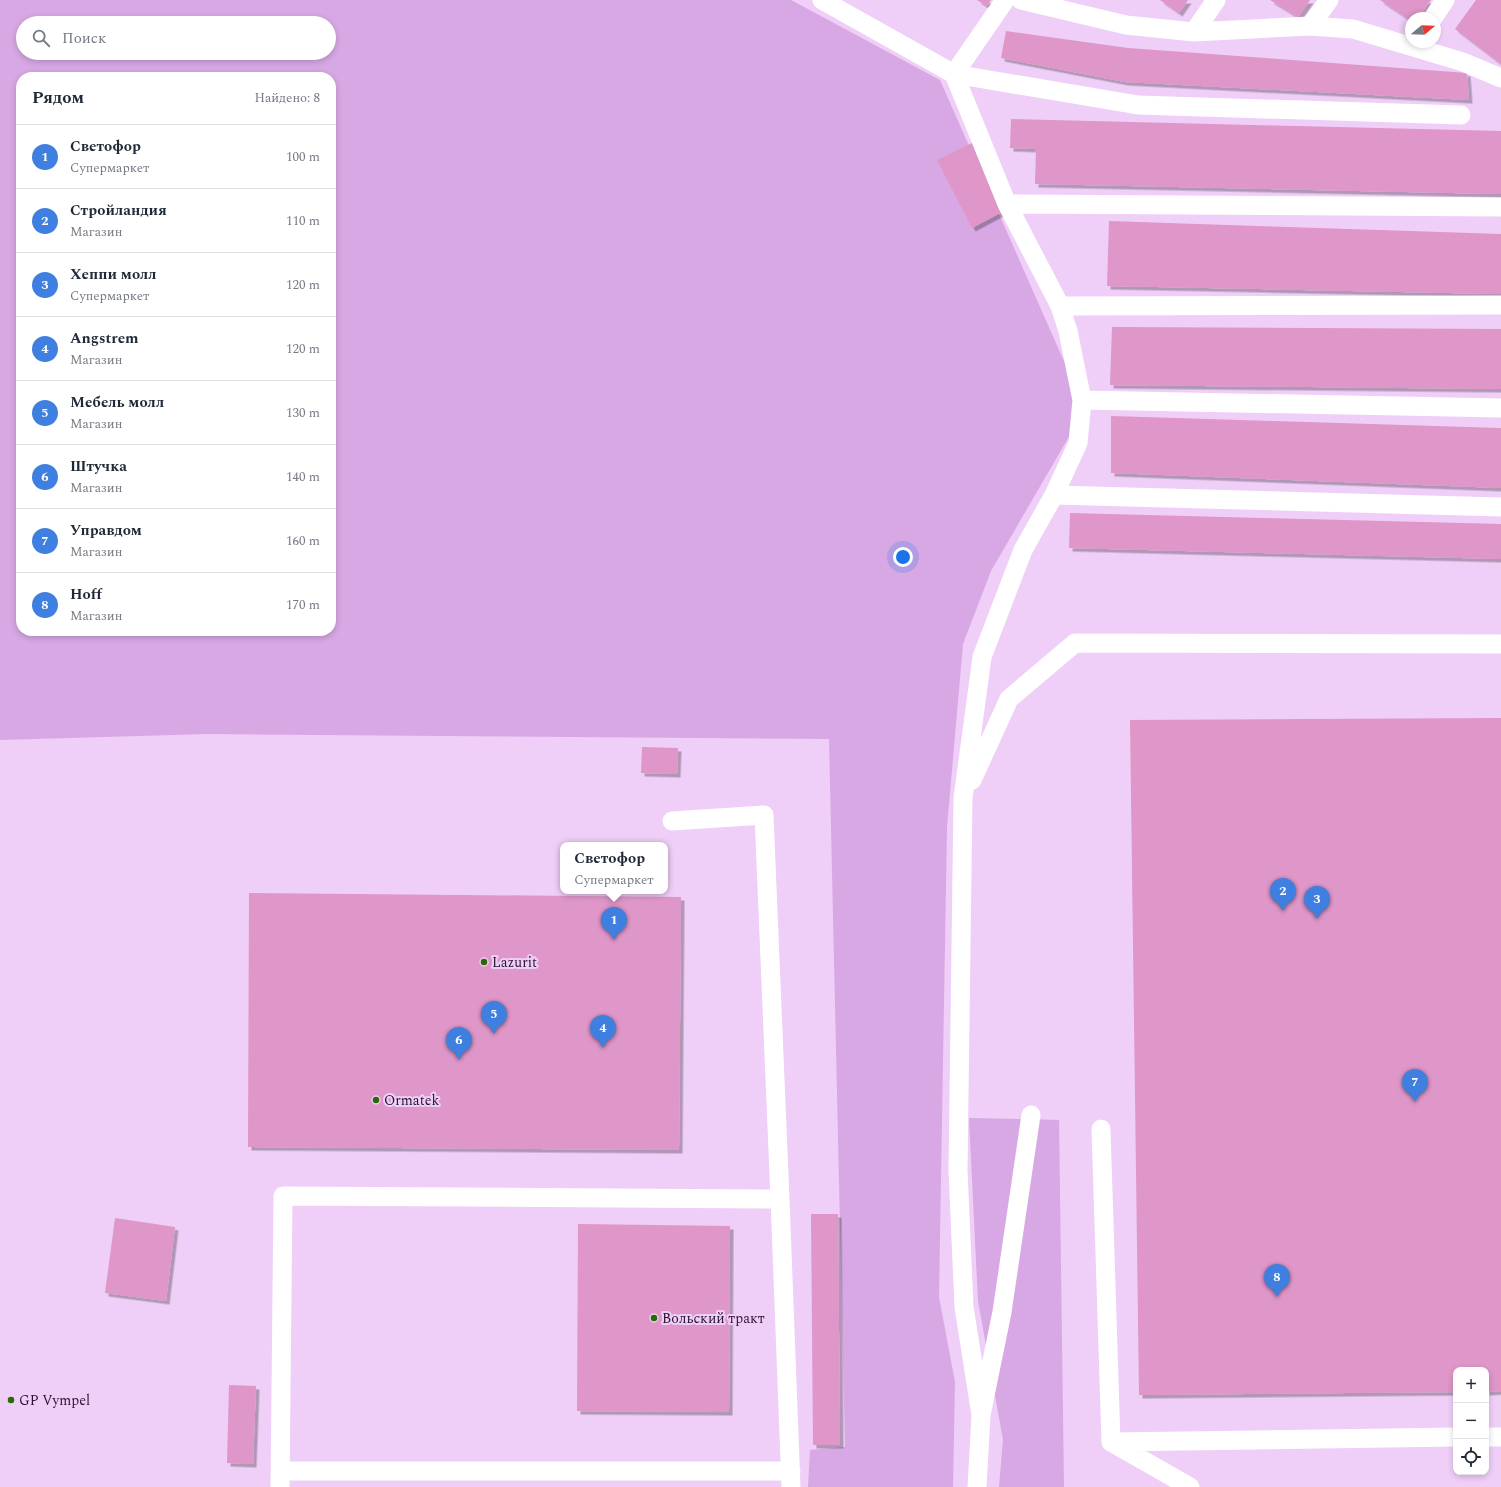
<!DOCTYPE html>
<html lang="ru">
<head>
<meta charset="utf-8">
<style>
	:root { --surface:#fff; --page:#f2f2f3; --text:#1f2937; --muted:#747a83; --line:#e0e1e3; --accent:#111827 }
	body { margin:0; font-family:Spectral,serif; background:var(--page); color:var(--text) }
	.controls { position:absolute; right:12px; bottom:12px; display:grid; overflow:hidden; border-radius:8px; box-shadow:0 2px 6px #0003 }
	.controls button { width:36px; height:36px; display:grid; place-items:center; padding:0; border:0; border-bottom:1px solid var(--line); background:var(--surface); color:var(--text); font:20px sans-serif }
	.compass { position:absolute; left:1405px; top:12px; width:36px; height:36px; border-radius:50%; background:var(--surface); box-shadow:0 2px 6px #0003; rotate:71deg }
	.you { position:absolute; left:903px; top:557px; width:14px; height:14px; margin:-10px; border:3px solid #fff; border-radius:50%; background:#1a73e8; box-shadow:0 0 0 6px #1a73e833 }
	.badge { display:grid; place-items:center; width:26px; height:26px; border-radius:50%; background:var(--accent); color:#fff; font-size:13px; font-weight:700 }
	.pin { position:absolute; translate:-50% -33px; filter:drop-shadow(0 1px 2px #0008) }
	.pin::after { content:''; position:absolute; top:21px; width:14px; height:12px; background:inherit; clip-path:polygon(0 0,100% 0,50% 100%) }
	.popup { position:absolute; left:560px; top:842px; width:108px; height:52px; box-sizing:border-box; display:grid; place-content:center; border-radius:8px; background:var(--surface); filter:drop-shadow(0 1px 3px #0005); font-size:13px; white-space:nowrap; color:var(--muted) }
	.popup b { font-size:15px; color:var(--text) }
	.popup::after { content:''; position:absolute; left:50%; top:100%; margin-left:-8px; border:8px solid transparent; border-top-color:var(--surface) }
	.list { margin:0; padding:0; list-style:none }
	h2 { display:flex; justify-content:space-between; align-items:center; height:52px; margin:0; padding:0 16px; font-size:17px }
	h2 small { font-size:13px; font-weight:400; color:var(--muted) }
	.list li { display:grid; grid-template-columns:26px 1fr auto; gap:12px; align-items:center; box-sizing:border-box; height:64px; padding:0 16px; border-top:1px solid var(--line) }
	.list b { display:block; font-size:15px; white-space:nowrap }
	.list p { margin:0; font-size:13px; white-space:nowrap; color:var(--muted) }
	.list em { font-size:13px; font-style:normal; color:var(--muted) }
	.icon { flex:none; width:22px; height:22px; fill:none; stroke:currentColor; stroke-width:2; stroke-linecap:round; stroke-linejoin:round }
	.map { position:relative; flex:none; width:1501px; height:1487px; overflow:hidden }
	.search { position:absolute; background:var(--surface); box-shadow:0 2px 6px #0003; left:16px; top:16px; width:320px; height:44px; display:flex; align-items:center; gap:10px; box-sizing:border-box; padding:0 14px; border-radius:22px; color:var(--muted); font-size:15px }
	.panel { position:absolute; background:var(--surface); box-shadow:0 2px 6px #0003; left:16px; top:72px; width:320px; height:564px; border-radius:16px }
	.map>svg:first-child { display:block }
</style>
</head>
<body>
<div class="map">
<svg width="1501" height="1487" viewBox="0 0 1501 1487">
	<defs>
		<filter id="shadow"><feDropShadow dx="3.5" dy="3.5" stdDeviation="0" flood-color="#0004"/></filter>
	</defs>
	<rect width="100%" height="100%" fill="#efcef7"/>
	<path fill="#d7a8e4" fill-rule="evenodd" d="M0,0H791L940,80L1085,409L991,571L963,644L947,827L939,1297L955,1382L953,1487H808L810,1450L845,1447L829,739L207,734L0,740ZM23,23H329V53H23ZM21,77H331V631H21Z
		M969,1118L1059,1120L1064,1487H999L1003,1440L978,1301Z"/>
	<path fill="#df96c8" filter="url(#shadow)" d="M977,0H991L987,6Z
		M1160,0H1188L1179,13Z
		M1270,0H1310L1298,17Z
		M1380,0H1431L1418,18H1411V21Z
		M1476,0H1501V64L1455,29Z
		M1006,31L1128,48L1467,73L1469,100L1125,82L1001,58Z
		M1011,119L1501,131V194L1035,184L1036,149L1010,148Z
		M972,143L1006,210L972,228L937,160Z
		M1109,221L1501,234V294L1107,286Z
		M1112,327L1501,329V389L1110,385Z
		M1111,416L1501,428V488L1111,473Z
		M1070,513L1501,524V559L1069,548Z
		M1501,718V1391L1486,1392V1370H1456V1392L1139,1395L1130,720Z
		M642,747L678,748L677,774L641,773Z
		M249,893L681,897L679,1150L248,1147Z
		M811,1214H838L840,1445H813Z
		M115,1218L175,1227L166,1301L105,1293Z
		M578,1224L730,1226L729,1412L577,1411Z
		M229,1385L256,1386L253,1464L227,1463Z"/>
	<g fill="none" stroke-linecap="round" stroke-linejoin="round">
		<path stroke="#fff" stroke-width="19" d="M822,0L954,74L1007,204L1060,306L1068,331L1082,400L1078,443L1054,495L1023,550L982,657L963,798L958,1170L964,1307L981,1415
			M1005,0L954,74L1138,105L1461,115
			M1021,0L1126,25L1194,32L1310,26L1353,29L1463,62L1501,78
			M1433,18L1445,0
			M1310,26L1329,0
			M1194,32L1216,0
			M1007,204L1501,207
			M1060,306L1501,305
			M1082,400L1501,408
			M1054,495L1501,507
			M972,780L1009,699L1075,643L1501,644
			M672,821L764,815L780,1199
			M1101,1129L1111,1442L1190,1487
			M1486,1437H1501
			M1111,1442L1456,1437
			M280,1471H791
			M280,1487L283,1196L780,1199L791,1487
			M977,1487L981,1415L1002,1312L1031,1115"/>
	</g>
	<g fill="#266b05" stroke="#efcef7" stroke-width="1.5">
		<circle cx="484" cy="962" r="4"/>
		<circle cx="376" cy="1100" r="4"/>
		<circle cx="654" cy="1318" r="4"/>
		<circle cx="11" cy="1400" r="4"/>
	</g>
	<g text-anchor="middle" dominant-baseline="central" stroke-width="4" stroke-linejoin="round" paint-order="stroke">
		<g font-size="14" fill="#29152f" stroke="#efcef7" text-anchor="start">
			<text x="492" y="962">Lazurit</text>
			<text x="384" y="1100">Ormatek</text>
			<text x="662" y="1318">Вольский тракт</text>
			<text x="19" y="1400">GP Vympel</text>
		</g>
	</g>
</svg>
<div class="controls">
<button>+</button>
<button>−</button>
<button><svg class="icon" aria-label="locate" viewBox="0 0 24 24"><circle cx="12" cy="12" r="6"/><path d="M12 2v4M12 18v4M2 12h4M18 12h4"/></svg></button>
</div>
<svg class="compass" viewBox="-18 -18 36 36"><path d="M0-13l5 13h-10z" fill="#e53935"/><path d="M0 13l5-13h-10z" fill="#747a83"/></svg>
<div class="you"></div>
<div class="pin badge" style="left:614px;top:940px;background:#3f7fe0">1</div>
<div class="popup"><b>Светофор</b>Супермаркет</div>
<div class="pin badge" style="left:1283px;top:911px;background:#3f7fe0">2</div>
<div class="pin badge" style="left:1317px;top:919px;background:#3f7fe0">3</div>
<div class="pin badge" style="left:603px;top:1048px;background:#3f7fe0">4</div>
<div class="pin badge" style="left:494px;top:1034px;background:#3f7fe0">5</div>
<div class="pin badge" style="left:459px;top:1060px;background:#3f7fe0">6</div>
<div class="pin badge" style="left:1415px;top:1102px;background:#3f7fe0">7</div>
<div class="pin badge" style="left:1277px;top:1297px;background:#3f7fe0">8</div>
<div class="search"><svg class="icon" aria-label="search" viewBox="0 0 24 24"><circle cx="10" cy="10" r="6"/><path d="M15 15l6 6"/></svg>Поиск</div>
<section class="panel">
<h2>Рядом<small>Найдено: 8</small></h2>
<ul class="list">
<li><span class="badge" style="background:#3f7fe0">1</span><div><b>Светофор</b><p>Супермаркет</p></div><em>100 m</em></li>
<li><span class="badge" style="background:#3f7fe0">2</span><div><b>Стройландия</b><p>Магазин</p></div><em>110 m</em></li>
<li><span class="badge" style="background:#3f7fe0">3</span><div><b>Хеппи молл</b><p>Супермаркет</p></div><em>120 m</em></li>
<li><span class="badge" style="background:#3f7fe0">4</span><div><b>Angstrem</b><p>Магазин</p></div><em>120 m</em></li>
<li><span class="badge" style="background:#3f7fe0">5</span><div><b>Мебель молл</b><p>Магазин</p></div><em>130 m</em></li>
<li><span class="badge" style="background:#3f7fe0">6</span><div><b>Штучка</b><p>Магазин</p></div><em>140 m</em></li>
<li><span class="badge" style="background:#3f7fe0">7</span><div><b>Управдом</b><p>Магазин</p></div><em>160 m</em></li>
<li><span class="badge" style="background:#3f7fe0">8</span><div><b>Hoff</b><p>Магазин</p></div><em>170 m</em></li>
</ul>
</section>
</div>
</body>
</html>
